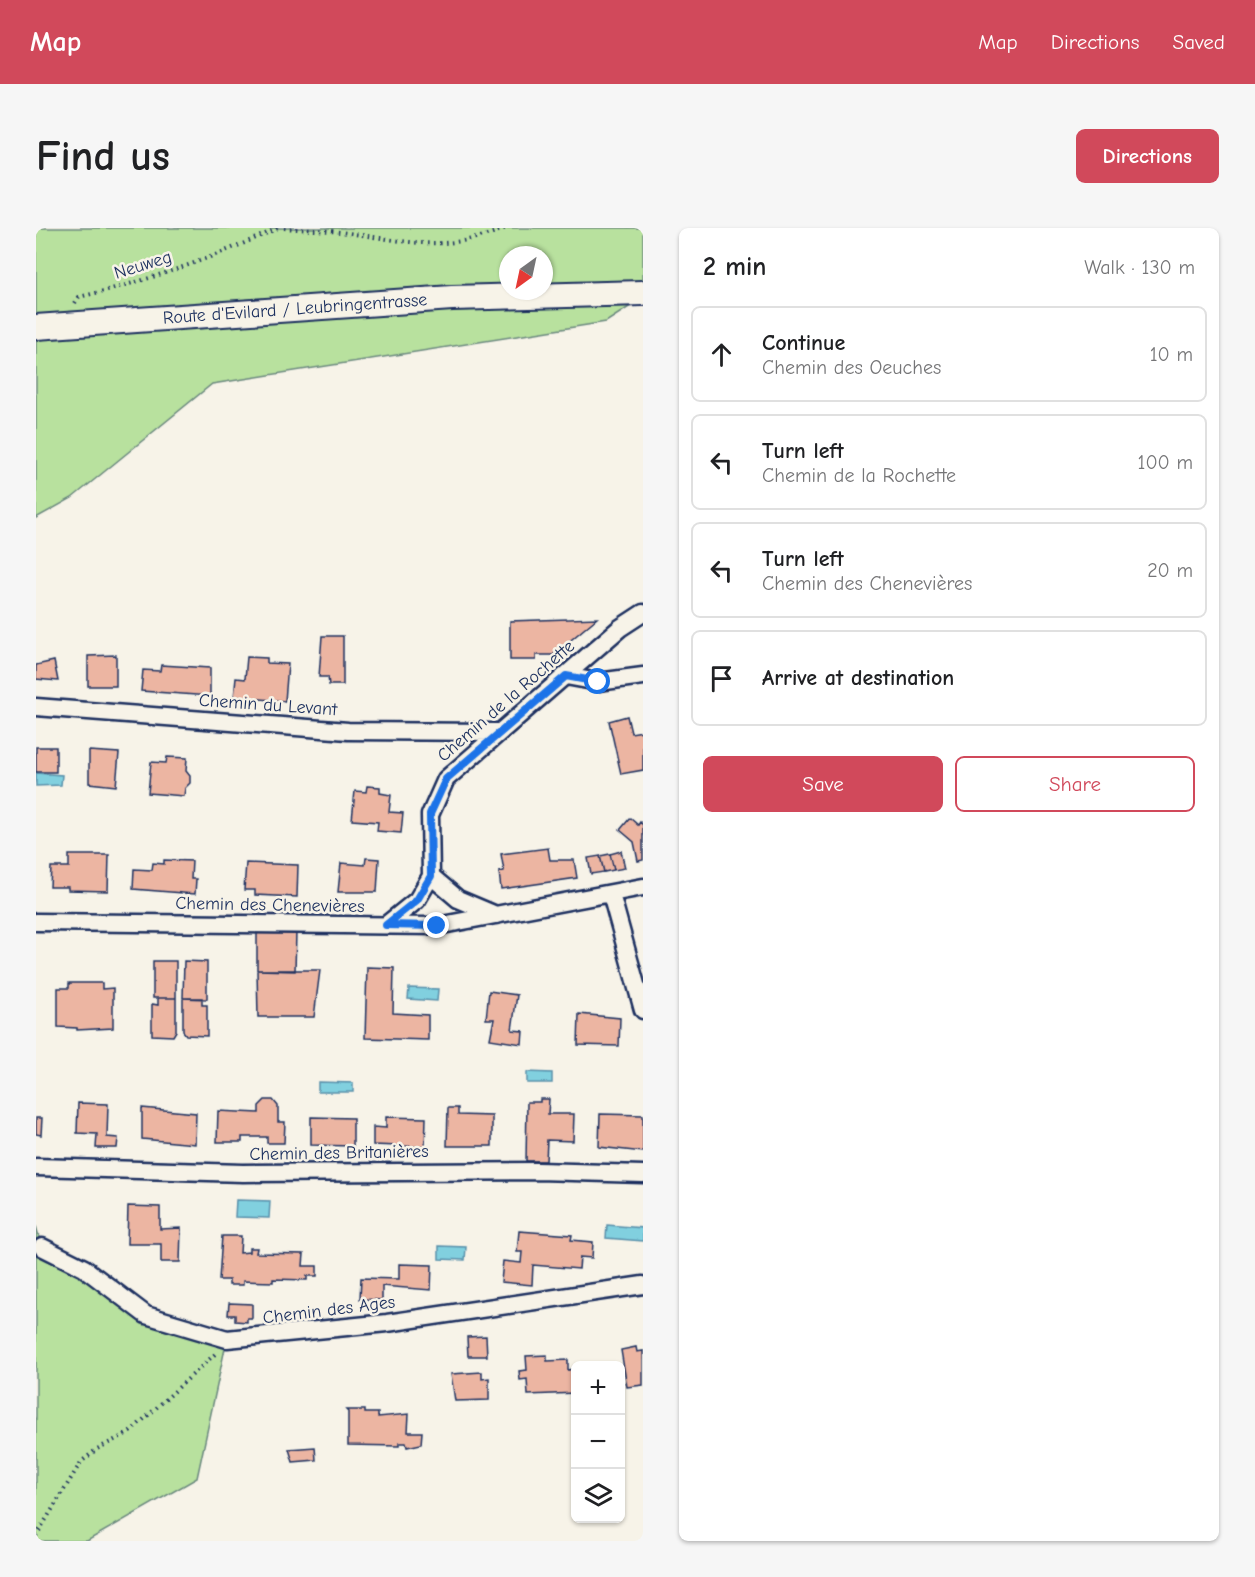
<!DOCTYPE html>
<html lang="en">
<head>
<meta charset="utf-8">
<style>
	:root { --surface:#fff; --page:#f6f6f6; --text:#202124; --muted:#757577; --line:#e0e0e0; --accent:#d1495b }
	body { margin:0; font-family:"Comic Neue",sans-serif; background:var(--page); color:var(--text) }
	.controls { position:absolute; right:18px; bottom:18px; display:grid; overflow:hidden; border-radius:9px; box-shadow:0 2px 4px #0004 }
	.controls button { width:54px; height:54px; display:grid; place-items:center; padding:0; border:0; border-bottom:2px solid var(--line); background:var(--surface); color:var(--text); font:30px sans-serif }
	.compass { position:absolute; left:463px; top:18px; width:54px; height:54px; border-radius:50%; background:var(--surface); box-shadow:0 2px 4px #0004; rotate:213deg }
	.stop { position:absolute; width:18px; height:18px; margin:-14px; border:4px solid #1a73e8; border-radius:50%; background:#fff }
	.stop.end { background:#1a73e8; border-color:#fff; box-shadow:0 2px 6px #0008 }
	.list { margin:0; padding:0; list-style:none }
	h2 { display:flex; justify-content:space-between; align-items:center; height:78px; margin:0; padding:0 24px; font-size:26px }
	h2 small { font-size:20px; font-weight:400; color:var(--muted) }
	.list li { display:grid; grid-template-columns:39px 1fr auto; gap:18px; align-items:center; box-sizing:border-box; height:96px; margin:0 12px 12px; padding:0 12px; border:2px solid var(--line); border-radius:9px }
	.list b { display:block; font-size:22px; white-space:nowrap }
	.list p { margin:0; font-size:20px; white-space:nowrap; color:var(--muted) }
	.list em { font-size:20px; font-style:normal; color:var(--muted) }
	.actions { display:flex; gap:12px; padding:18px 24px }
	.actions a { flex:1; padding:14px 0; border:2px solid var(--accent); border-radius:9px; text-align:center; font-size:21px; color:var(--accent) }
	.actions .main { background:var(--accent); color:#fff }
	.icon { flex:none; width:33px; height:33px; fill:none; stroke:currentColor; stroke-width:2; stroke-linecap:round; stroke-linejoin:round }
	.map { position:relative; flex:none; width:607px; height:1313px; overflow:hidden; border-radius:9px }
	header { display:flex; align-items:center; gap:36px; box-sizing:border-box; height:84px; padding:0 30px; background:var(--accent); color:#fff }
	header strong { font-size:28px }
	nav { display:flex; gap:33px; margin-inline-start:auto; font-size:21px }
	.intro { display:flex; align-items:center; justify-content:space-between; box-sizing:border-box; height:144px; padding:0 36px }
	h1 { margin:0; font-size:42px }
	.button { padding:15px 27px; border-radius:9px; background:var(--accent); color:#fff; font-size:21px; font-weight:700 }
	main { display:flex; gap:36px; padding:0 36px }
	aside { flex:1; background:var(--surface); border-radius:9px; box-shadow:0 2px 4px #0004 }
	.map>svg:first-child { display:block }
</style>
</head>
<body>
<header>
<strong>Map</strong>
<nav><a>Map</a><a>Directions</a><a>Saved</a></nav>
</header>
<div class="intro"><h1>Find us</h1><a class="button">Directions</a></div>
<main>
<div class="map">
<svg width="607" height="1313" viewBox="0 0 607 1313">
	<rect width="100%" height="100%" fill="#f7f3e8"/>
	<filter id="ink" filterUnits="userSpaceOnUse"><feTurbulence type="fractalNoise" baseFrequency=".0167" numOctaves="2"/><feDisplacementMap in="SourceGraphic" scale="12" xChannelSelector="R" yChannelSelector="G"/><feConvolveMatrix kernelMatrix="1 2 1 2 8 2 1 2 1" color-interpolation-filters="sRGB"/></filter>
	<g filter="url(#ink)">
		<path fill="#b8e19e" stroke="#6a887e" stroke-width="1.5" fill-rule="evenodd" d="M0,0H607V70L570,94L176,156L36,270L0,290ZM472,27H508V63H472Z
			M0,998L6,1019L110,1087L191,1111L161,1250L51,1313H0Z"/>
		<path fill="#81d0df" stroke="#5890ab" stroke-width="1.5" d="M0,545L26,547L25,557L0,558Z
			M373,760L402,761L401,773L372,771Z
			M491,844L516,845V855H491Z
			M282,854L317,855V864H282Z
			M200,972L234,973L233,990L199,989Z
			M571,997L607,1000V1013L570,1010Z
			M403,1018L430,1019L429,1032L403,1031Z"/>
		<path fill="#ecb5a2" stroke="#1b2f5e" stroke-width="1.5" d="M561,390L517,427H500V432H474V393Z
			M286,408H307V457H293L292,449H283Z
			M80,427V458H52V428Z
			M211,429L231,430V435L252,436L249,473L198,469L200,450L209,451Z
			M18,433L22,453L0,451V437Z
			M125,437L174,440V468L105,463L107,442L124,443Z
			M591,488L595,505L607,503V542L585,546L573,493Z
			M0,519H20V544H0Z
			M53,523L83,525L80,558L53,555Z
			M131,529L151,530L150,543L154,548V555L149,560L148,568L112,565L115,534L130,535Z
			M331,558L344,559V565L355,567L353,584L367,585L365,605L341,603L342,594L316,592L319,563L330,564Z
			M594,590L602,597L604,594L607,597V632L602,633L598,614L584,602Z
			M512,620L514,632H538L541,650L465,661L463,644L468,643L465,626Z
			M585,623L589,640L578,642L574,626Z
			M574,626L578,642L568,644L564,628Z
			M33,627H73L72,663L32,662V659H14L15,639H33Z
			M564,628L568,644L555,646L552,630Z
			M330,630L343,631L341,664H302L305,635L329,637Z
			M128,632L156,633L155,651H160L159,666L97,661L98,641L116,642L117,635L128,636Z
			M210,635L262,637L261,669L219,667V662H208Z
			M260,703L259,743L221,742V705Z
			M117,733H140V770H117Z
			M148,733L171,734V771L147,770Z
			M331,739L358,740L357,785L392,787V812L329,810Z
			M221,742H284L278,789H222Z
			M33,755H66V761L77,760V800L41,802V800L22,799V760H33Z
			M453,763L481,767L476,802L487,803L486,816L454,811L458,791H450Z
			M122,770H140V803L137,808L116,807V776L122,777Z
			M147,770H166V777H171V808L150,807L147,803Z
			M543,786L584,790L583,818L542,817Z
			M504,871H513L512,886H538L537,913L511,912L510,933H490L491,874H504Z
			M229,872H237L242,878V894H249L248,915H231V909H206V914H181L182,883L223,885V878Z
			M42,875L72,876L71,909L82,910L81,920H60L61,906L41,905Z
			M106,880L160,885L159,916L106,911Z
			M412,880H422V887L456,888V918H411Z
			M564,886L607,887V924L563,919Z
			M275,889L317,890V918L275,917Z
			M350,889L390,890L389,919L337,917V899L350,900Z
			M0,890H6L5,907L0,906Z
			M92,978L124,979V1001L145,1000L144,1034H125V1016H91Z
			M483,1003L536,1007L535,1012L557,1014L556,1030L544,1029L543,1041L497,1037L496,1057L465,1054L467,1033L485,1035L486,1024H481Z
			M186,1008H205L204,1025L213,1024V1020H221L220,1025L268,1026L267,1038H281V1048H271V1052L237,1051V1054L207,1053V1057H193V1052H183Z
			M363,1036L396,1037L395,1062L346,1058V1072L324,1071L325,1050L363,1051Z
			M193,1075L216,1076V1090H211V1094L199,1093V1087H192Z
			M450,1108L451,1128H432L431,1109Z
			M600,1119L601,1124L607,1123V1157L591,1159L585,1122Z
			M511,1127V1133L532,1132V1142L537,1141L540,1145V1165L492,1167L491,1151L484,1152L483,1143L491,1142L490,1128Z
			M446,1144V1151L453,1150V1172L419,1173L415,1146Z
			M310,1182H329V1185H342V1189L373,1186L372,1204H386L385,1216L371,1219L370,1215H363V1218L312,1217V1184Z
			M279,1219L280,1232L257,1234L253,1221Z"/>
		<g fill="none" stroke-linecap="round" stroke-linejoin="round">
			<defs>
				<path id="street" d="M530,448L562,454L607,448
					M0,479L312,503L461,504
					M395,648L422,671L460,687
					M575,666L607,782
					M0,694L401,698L607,659
					M350,697L381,672L395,648L394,587L410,551L584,400L607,385
					M0,939L207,945L502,943L607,946
					M6,1019L48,1040L110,1087L191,1111L351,1095L607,1057"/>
				<path id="secondary" d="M0,99L416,70L607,65"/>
			</defs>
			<use href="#street" stroke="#1b2f5e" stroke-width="21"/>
			<use href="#secondary" stroke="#1b2f5e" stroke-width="28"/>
			<path stroke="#1b2f5e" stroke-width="4" stroke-dasharray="1.5 4.5" stroke-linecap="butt" d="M248,0C269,2 291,2 312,5C375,14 408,25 470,0
				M39,75L43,69C112,53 178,30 242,0
				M0,1308L45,1234L61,1221L94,1204L179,1126"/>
			<use href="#street" stroke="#f7f3e8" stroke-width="16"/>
			<use href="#secondary" stroke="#f7f3e8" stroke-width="24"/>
		</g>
	</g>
	<g fill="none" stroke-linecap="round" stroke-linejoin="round" filter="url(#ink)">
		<path stroke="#1a73e8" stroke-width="8" d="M401,698L350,697L381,672L395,648L394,586L410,551L530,448L562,454"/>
	</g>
	<g text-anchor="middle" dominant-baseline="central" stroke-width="5" stroke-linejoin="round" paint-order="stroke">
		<g font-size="18" fill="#1b2f5e" stroke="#f7f3e8">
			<text transform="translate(107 37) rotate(-17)">Neuweg</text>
			<text transform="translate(259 81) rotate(-4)">Route d'Evilard / Leubringentrasse</text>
			<text transform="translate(470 473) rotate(-41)">Chemin de la Rochette</text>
			<text transform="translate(232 477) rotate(4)">Chemin du Levant</text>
			<text transform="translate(234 677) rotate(1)">Chemin des Chenevières</text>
			<text transform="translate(303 925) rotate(-1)">Chemin des Britanières</text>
			<text transform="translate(293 1082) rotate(-7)">Chemin des Ages</text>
		</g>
	</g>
</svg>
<div class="controls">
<button>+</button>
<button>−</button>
<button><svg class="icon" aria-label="layers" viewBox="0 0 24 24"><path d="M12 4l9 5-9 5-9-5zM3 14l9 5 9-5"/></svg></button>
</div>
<svg class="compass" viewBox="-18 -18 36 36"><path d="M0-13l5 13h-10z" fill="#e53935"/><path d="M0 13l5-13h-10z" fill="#757577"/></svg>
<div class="stop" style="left:562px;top:454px"></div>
<div class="stop end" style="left:401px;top:698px"></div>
</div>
<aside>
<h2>2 min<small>Walk · 130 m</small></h2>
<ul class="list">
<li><svg class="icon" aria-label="ahead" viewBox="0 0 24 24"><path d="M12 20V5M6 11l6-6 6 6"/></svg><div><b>Continue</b><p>Chemin des Oeuches</p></div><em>10 m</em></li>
<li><svg class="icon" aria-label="left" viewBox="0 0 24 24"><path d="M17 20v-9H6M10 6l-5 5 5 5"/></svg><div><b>Turn left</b><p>Chemin de la Rochette</p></div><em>100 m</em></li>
<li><svg class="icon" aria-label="left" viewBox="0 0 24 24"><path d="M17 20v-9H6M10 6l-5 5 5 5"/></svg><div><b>Turn left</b><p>Chemin des Chenevières</p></div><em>20 m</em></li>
<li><svg class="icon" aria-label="arrive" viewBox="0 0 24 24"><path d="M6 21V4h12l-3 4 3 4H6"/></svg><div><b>Arrive at destination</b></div></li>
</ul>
<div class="actions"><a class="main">Save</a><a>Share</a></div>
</aside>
</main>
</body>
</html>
